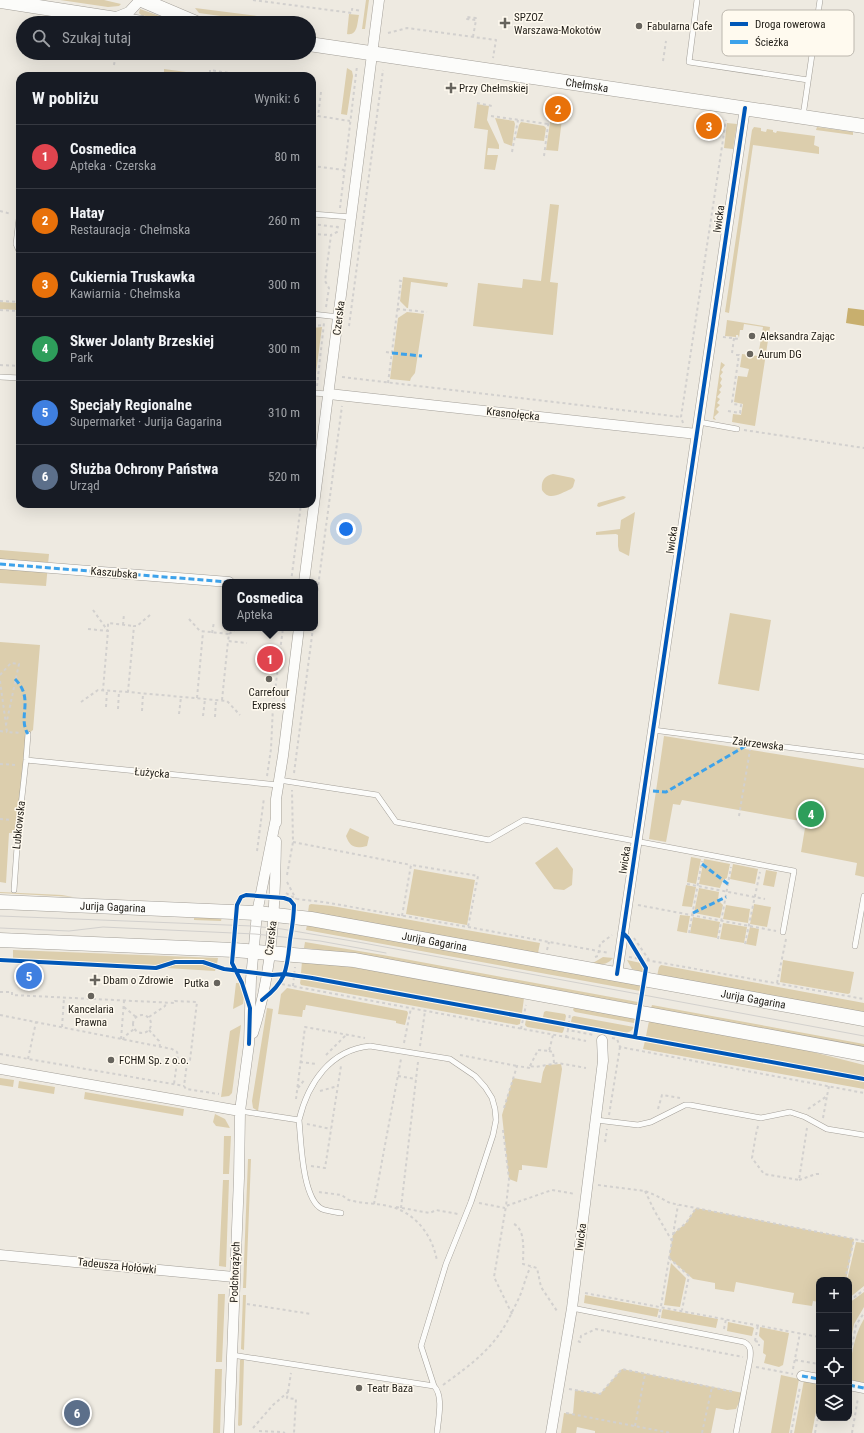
<!DOCTYPE html>
<html lang="pl">
<head>
<meta charset="utf-8">
<style>
	:root { --surface:#171b24; --page:#242831; --text:#f1f3f6; --muted:#9ea1a6; --line:#363941; --accent:#0f766e }
	body { margin:0; font-family:"Roboto Condensed",sans-serif; background:var(--page); color:var(--text) }
	.controls { position:absolute; right:12px; bottom:12px; display:grid; overflow:hidden; border-radius:8px; box-shadow:0 4px 16px #0002 }
	.controls button { width:36px; height:36px; display:grid; place-items:center; padding:0; border:0; border-bottom:1px solid var(--line); background:var(--surface); color:var(--text); font:20px sans-serif }
	.you { position:absolute; left:346px; top:529px; width:14px; height:14px; margin:-10px; border:3px solid #fff; border-radius:50%; background:#1a73e8; box-shadow:0 0 0 6px #1a73e833 }
	.badge { display:grid; place-items:center; width:26px; height:26px; border-radius:50%; background:var(--accent); color:#fff; font-size:13px; font-weight:700 }
	.pin { position:absolute; translate:-50% -50%; border:2px solid #fff; box-shadow:0 1px 4px #0006 }
	.popup { position:absolute; left:222px; top:579px; width:96px; height:52px; box-sizing:border-box; display:grid; place-content:center; border-radius:8px; background:var(--surface); filter:drop-shadow(0 1px 3px #0005); font-size:13px; white-space:nowrap; color:var(--muted) }
	.popup b { font-size:15px; color:var(--text) }
	.popup::after { content:''; position:absolute; left:50%; top:100%; margin-left:-8px; border:8px solid transparent; border-top-color:var(--surface) }
	.list { margin:0; padding:0; list-style:none }
	h2 { display:flex; justify-content:space-between; align-items:center; height:52px; margin:0; padding:0 16px; font-size:17px }
	h2 small { font-size:13px; font-weight:400; color:var(--muted) }
	.list li { display:grid; grid-template-columns:26px 1fr auto; gap:12px; align-items:center; box-sizing:border-box; height:64px; padding:0 16px; border-top:1px solid var(--line) }
	.list b { display:block; font-size:15px; white-space:nowrap }
	.list p { margin:0; font-size:13px; white-space:nowrap; color:var(--muted) }
	.list em { font-size:13px; font-style:normal; color:var(--muted) }
	.icon { flex:none; width:22px; height:22px; fill:none; stroke:currentColor; stroke-width:2; stroke-linecap:round; stroke-linejoin:round }
	.map { position:relative; flex:none; width:864px; height:1433px; overflow:hidden }
	.search { position:absolute; background:var(--surface); box-shadow:0 4px 16px #0002; left:16px; top:16px; width:300px; height:44px; display:flex; align-items:center; gap:10px; box-sizing:border-box; padding:0 14px; border-radius:22px; color:var(--muted); font-size:15px }
	.panel { position:absolute; background:var(--surface); box-shadow:0 4px 16px #0002; left:16px; top:72px; width:300px; height:436px; border-radius:12px }
	.map>svg:first-child { display:block }
</style>
</head>
<body>
<div class="map">
<svg width="864" height="1433" viewBox="0 0 864 1433">
	<rect width="100%" height="100%" fill="#eeeae1"/>
	<path fill="#dccead" d="M60,0H104L121,4L119,6L108,7Z
		M366,0H369L365,29H362Z
		M195,8L257,16L256,21L199,13Z
		M140,9L168,19L169,21L141,15L139,13Z
		M349,14L359,15C357,23 358,36 347,34Z
		M347,68L352,71L353,76L347,115L341,114Z
		M164,69L201,74V76H164Z
		M553,102H554L553,114L561,115L564,103L558,151L546,150Z
		M477,104L489,106L487,120L499,145V149L488,148L487,155H498L495,170L484,169L488,130L474,128Z
		M495,118L514,121L515,124L512,146L504,143Z
		M521,122L544,126L546,128L544,141L516,138L519,125Z
		M727,123L737,124L733,149L724,148Z
		M754,127L761,128V131L766,132L767,129L773,130V132L776,133L777,131L815,136L814,145L819,147V154L753,145L729,313L725,312L752,130Z
		M817,127L853,132V135L816,130Z
		M550,204L559,205L550,282L558,283L553,335L473,326L478,283L522,288L523,279L541,281Z
		M403,277L448,283L447,287L411,282L408,308H407L400,301Z
		M0,302L17,303V310L0,309Z
		M407,312L424,314L415,373L411,378L410,381L390,379L398,318Z
		M727,320L770,327L755,426L732,422L733,414L741,415L743,404L734,402L738,376L747,377L749,369L740,367L742,354L758,356L763,327L744,324L743,330H740L739,338L738,335H736V337L725,336Z
		M322,327L316,373H312V328Z
		M721,362L725,365L721,370L723,372L720,376L722,379L720,383L722,386L719,390L721,392L717,397L720,399L717,403L720,405L716,409L719,412L714,417L716,420L713,419Z
		M553,474L573,478L575,480L573,487L571,489C561,493 549,502 542,490C541,481 544,476 553,474Z
		M623,496L626,497L624,499L599,507L597,506L598,503Z
		M635,512L629,556L619,551L618,546V535L616,534L596,535V532L620,529L621,520Z
		M0,550L49,554L46,586L0,583Z
		M730,613L771,620L759,691L718,684Z
		M0,642L40,645L33,730L28,734L18,833H9L6,883L0,882Z
		M664,736L864,768V877L855,875L857,863L801,852L806,822L682,800L680,805L673,804L666,842L649,839Z
		M350,828L369,837L367,846C355,849 350,847 346,836Z
		M557,847L573,869L572,885L564,890L554,889L535,863Z
		M691,857L701,859L696,884L687,882Z
		M704,859L730,864L727,878L723,880L720,888L699,884Z
		M733,864L758,869L755,884L730,879Z
		M414,869L475,880L467,925L406,914Z
		M766,870L777,872L774,887L763,885Z
		M686,885L696,887L692,907L682,906Z
		M699,888L719,892L718,900L723,905L720,918L694,913Z
		M0,892L62,895L73,897L0,893Z
		M311,904L332,906L540,943L538,953L308,912L309,905Z
		M754,904L771,907L767,927L750,924Z
		M726,905L750,909L748,923L723,919Z
		M680,915L690,916L687,933L677,931Z
		M222,917L221,921L194,920V918Z
		M693,917L720,922L717,938L690,933Z
		M723,923L747,927L744,943L720,939Z
		M307,925L641,985L640,991L306,930Z
		M750,927L759,929L756,946L746,944Z
		M305,942L383,955L638,1002V1005L337,952L304,948Z
		M13,950L218,958L217,964C206,959 192,958 179,959C170,960 163,965 154,965L13,959Z
		M603,957L613,958C607,965 601,965 593,963Z
		M627,960L641,963L644,968V973L632,969Z
		M783,960L854,972L850,993L848,994L780,982Z
		M302,961L352,967L524,998L522,1013L301,973Z
		M177,964H204L216,968L215,971L166,968Z
		M661,965L864,1003V1013L657,976L659,967Z
		M301,977L521,1018L520,1024L517,1025L301,985L300,983Z
		M236,983H240L244,997L243,1004L233,1009Z
		M287,988L407,1011L408,1013L405,1025L396,1023V1021L306,1005L305,1010H303L302,1017L278,1014L281,994Z
		M652,1005L864,1044V1047L651,1008Z
		M574,1007L635,1018L634,1023L575,1012L573,1010Z
		M267,1008L273,1009L258,1111L253,1108L252,1101Z
		M546,1011L565,1014L566,1016L565,1021L543,1017L544,1012Z
		M574,1016L634,1027L631,1031L626,1033L571,1022L572,1017Z
		M526,1019L565,1026L563,1032L562,1033L527,1027L525,1025Z
		M649,1021L801,1049L864,1065V1077L646,1036Z
		M241,1025L232,1093L229,1096L221,1097L230,1031Z
		M645,1041L864,1081V1089L643,1049Z
		M561,1064L562,1069L547,1168L522,1165V1170H519L517,1182L509,1179L502,1115L513,1078L541,1083L543,1072L546,1065Z
		M0,1078L14,1080L13,1087L0,1085Z
		M19,1081L55,1087L54,1094L18,1088Z
		M85,1092L184,1109L183,1116L84,1099Z
		M215,1114L225,1119L230,1128L216,1126L213,1122Z
		M224,1136H231L229,1174H223Z
		M248,1159H251L246,1288H243Z
		M223,1180H229L226,1267L219,1266Z
		M696,1208L854,1239L846,1280H819V1302L813,1301L812,1306L792,1303L794,1293L736,1282L734,1292L715,1289V1283L693,1279L669,1258L673,1234L686,1223Z
		M856,1242L864,1243V1286L849,1298V1280H847Z
		M671,1263L686,1278L680,1307L664,1305Z
		M864,1292V1307L854,1324L851,1339H849V1303Z
		M218,1294H225L222,1362H216Z
		M243,1295H246L244,1350L241,1349Z
		M585,1295L659,1309L657,1317L584,1303Z
		M663,1309L718,1319L716,1328L661,1318L662,1311Z
		M864,1319V1386L849,1383C849,1364 854,1335 864,1319Z
		M728,1322L752,1327L754,1328L752,1336L727,1331Z
		M760,1327L789,1333L783,1365L779,1367L764,1363L766,1355L763,1353L764,1341L759,1336Z
		M244,1359L242,1425L239,1426L238,1425L240,1360Z
		M215,1369H222L220,1433H213Z
		M622,1369L743,1393L736,1409L727,1410L716,1408L711,1433H595V1431L577,1427L576,1433H561L564,1413L573,1414L575,1390L600,1394Z
		M781,1375L799,1379L789,1433H771Z
		M804,1380L819,1383V1395L812,1433H794Z"/>
	<path fill="#c8af6e" d="M848,308L864,310V326L846,323Z"/>
	<g fill="none" stroke-linecap="round" stroke-linejoin="round">
		<defs>
			<path id="lane" d="M697,0L689,62L808,80
				M803,116L820,0
				M20,210L16,244L20,253
				M312,214L351,217
				M312,314L339,317
				M0,377L20,378
				M312,393L329,394
				M699,422L737,429
				M653,730L864,757
				M26,760L278,785
				M279,780L377,795L396,822L489,840L524,820L794,871L783,932
				M14,890L18,833L26,760L28,734
				M855,946L864,896
				M240,1111L299,1120C308,1083 330,1050 370,1046L450,1059L475,1076L485,1087L492,1098L495,1109L496,1120L493,1135L471,1202L446,1264L421,1346L434,1386C444,1396 438,1420 437,1433
				M299,1120C301,1140 302,1199 322,1209C327,1211 335,1212 341,1213
				M596,1120L638,1125L651,1122L685,1105H690L761,1118L790,1112L805,1117L827,1129L864,1135
				M572,1308L744,1342C751,1346 751,1351 750,1359L736,1433
				M232,1355L434,1386"/>
			<path id="street" d="M114,18L129,12L140,0
				M329,394L697,434
				M0,564L229,582
				M304,582L379,0
				M276,823V799L283,756L299,628
				M617,974L745,108
				M253,1033C273,971 275,906 276,841
				M0,1069L240,1111
				M0,1255L234,1277
				M802,1376L819,1379
				M849,1385L864,1388
				M229,1433L239,1178L240,1111L249,1044L251,979L257,913L276,818
				M551,1433L572,1308L603,1061L602,1040"/>
			<g id="secondary">
				<path d="M142,0L196,23"/>
				<path d="M0,1L142,23"/>
				<path id="s1" d="M309,44L864,126"/>
				<path id="s2" d="M0,902L257,913L311,919L864,1019"/>
				<path d="M0,940L234,950L354,960L864,1054"/>
			</g>
		</defs>
		<use href="#lane" stroke="#a39f98" stroke-width="6"/>
		<use href="#street" stroke="#a39f98" stroke-width="11"/>
		<use href="#secondary" stroke="#a39f98" stroke-width="15"/>
		<path stroke="#d2d0ce" stroke-width="2" stroke-dasharray="3 3" stroke-linecap="butt" d="M253,0L352,13V9L361,11
			M388,33L407,28L496,40L493,58
			M473,37L476,20L466,19L467,17L476,18V15
			M663,61L666,41
			M114,65L116,53
			M210,73V70L229,73
			M321,92L318,116L350,121
			M559,102L560,96
			M477,103L492,106
			M491,116L548,124
			M512,152L518,120
			M544,156L552,95
			M312,166L344,170
			M340,208L357,66
			M0,211L11,214
			M312,224L337,227
			M312,234L331,235
			M0,301L20,302
			M326,307L329,288L325,281L331,235L337,232L338,226
			M397,309L427,312
			M0,310L19,311
			M19,312L20,302
			M312,326L324,325
			M349,326L383,70
			M723,337L739,339
			M386,352L392,353
			M732,353L734,338
			M0,365L20,366
			M342,377L681,417
			M388,383L401,281L396,280
			M317,386L324,323
			M728,411L740,413L741,405L733,404L732,402L739,355H733
			M312,419L315,401
			M683,423L681,417L726,120
			M744,430L864,448
			M291,582L301,504
			M315,609L342,406
			M93,610L108,631V623L134,626
			M150,615L137,626H134L128,692L227,701L240,715
			M189,619L200,631L229,634L228,641
			M123,625L124,614
			M88,629L108,631L103,690
			M212,633L214,622
			M229,634L238,628
			M0,675L11,663L19,664L6,725
			M0,681L7,732L21,733
			M197,698L203,632
			M222,700L228,641L247,643
			M81,702L98,690L128,692
			M106,707L107,690
			M118,709L119,691
			M142,711L143,694
			M179,714L181,697
			M203,716L205,699
			M215,717L216,700
			M0,731L7,732
			M0,764L17,765
			M294,773L313,628
			M267,776L271,749L273,706L283,628
			M739,816L750,750
			M0,819L11,820
			M293,842L411,865
			M257,851L264,798
			M287,875L293,842L292,790
			M287,882L296,899
			M687,884L765,899
			M286,893L296,899L323,902L468,927L609,953
			M638,905L776,931
			M402,916L411,865L478,876L468,927
			M689,933L702,861
			M634,938L649,960
			M718,939L731,867
			M745,944L760,872
			M547,950L549,942
			M595,957L598,956L600,944L612,935
			M629,957L864,999
			M276,983L566,1037L568,1030L594,1035
			M777,983L786,939
			M293,986L295,967
			M0,992H12V995L175,1003V1001L197,1002L190,1060L187,1063L184,1086L186,1089L219,1094
			M124,1007L136,1017
			M133 1024a9 9 0 1 1 18 0a9 9 0 1 1-18 0Z
			M0,1015L172,1049L177,1052L178,1055L174,1084
			M149,1017L165,1006L166,1003
			M62,1027L64,998
			M521,1029L526,1005
			M149,1030L159,1041L160,1046
			M568,1030L570,1013
			M566,1037L586,1041
			M612,1038L617,1039L620,1047L864,1093
			M121,1039L124,1001
			M123,1040L124,1037L134,1029
			M404,1043L411,1008
			M420,1046L425,1011
			M549,1051L553,1052L554,1063
			M0,1054L184,1086
			M326,1055L346,1035
			M460,1055L517,1066
			M28,1059L36,1022
			M300,1062L317,1064
			M530,1066L538,1050L549,1051L553,1035
			M398,1076L416,1079
			M298,1088L305,1079
			M320,1091L338,1086
			M296,1099L305,1027L365,1038
			M504,1108L517,1066L530,1068V1066L536,1067L558,1063L586,1068
			M658,1109L662,1095L680,1098
			M808,1109L827,1096L829,1086
			M609,1115L620,1047
			M823,1118L827,1096
			M307,1124L331,1129
			M758,1126L756,1134L752,1158L764,1174L799,1180L807,1128
			M503,1130L509,1179L506,1206
			M605,1142L607,1129
			M311,1166L325,1168L341,1066
			M799,1180L816,1174H822
			M598,1185L645,1191L655,1195L670,1203L864,1241
			M645,1191L654,1210L672,1241
			M319,1192C326,1193 334,1194 341,1195C344,1196 346,1199 349,1200C363,1204 378,1203 392,1207C417,1214 433,1237 437,1261
			M479,1203L505,1208
			M374,1204L401,1059
			M396,1207L430,1213L436,1210L458,1214
			M401,1208L418,1062
			M514,1224C526,1230 523,1253 523,1264L537,1268L541,1287L557,1311
			M673,1234L686,1223L696,1208
			M669,1258L689,1276L682,1310
			M845,1280L854,1239
			M585,1293L819,1337
			M849,1301L864,1290
			M247,1304L311,1314
			M512,1314L494,1277L506,1206L552,1190L575,1194
			M659,1318L678,1205
			M724,1329L726,1319
			M578,1341L580,1342L581,1336L596,1329L743,1357
			M755,1341L759,1342V1346
			M755,1341L758,1325
			M795,1360L819,1364
			M849,1363L856,1325L864,1313
			M756,1367L793,1374
			M793,1369L800,1333
			M443,1385C473,1363 496,1347 512,1312C516,1304 521,1295 523,1287C526,1279 527,1273 531,1267
			M569,1389L600,1394L622,1369L735,1392
			M288,1392L291,1373
			M566,1413L671,1433
			M635,1426L645,1374
			M253,1428L273,1405L288,1392L287,1398L296,1399L294,1433
			M259,1431L282,1432L285,1433
			M702,1433L712,1387
			M791,1433L800,1387
			M815,1433L819,1411
			M852,1433L858,1398"/>
		<use href="#lane" stroke="#fcfcfa" stroke-width="5"/>
		<use href="#street" stroke="#fcfcfa" stroke-width="10"/>
		<use href="#secondary" stroke="#fcfcfa" stroke-width="14"/>
		<path stroke="#d2d0cd" stroke-width="1" d="M0,916L252,926L282,929L358,942L864,1036
			M0,928L69,931L103,927L255,934L320,941L386,953"/>
		<path stroke="#3da2ea" stroke-width="3" stroke-dasharray="6 3" stroke-linecap="butt" d="M392,353L422,356
			M0,564L229,582
			M15,679C35,699 17,717 28,734
			M653,791L666,792L751,743
			M702,864L728,884
			M693,913L726,897
			M802,1376L819,1379
			M849,1385L864,1388"/>
		<defs>
			<path id="cycleway" d="M623,933L628,938L646,968L635,1037
				M0,960L156,968L175,962H203L224,969L272,975L285,974L312,978L864,1079
				M617,974L745,108
				M249,1044L250,1008L242,983L232,963L237,905L241,897L246,895L284,898L290,900L294,905C294,917 292,928 290,940C287,969 287,981 262,1000"/>
		</defs>
		<use href="#cycleway" stroke="#fffaef" stroke-width="6"/>
		<use href="#cycleway" stroke="#0057b8" stroke-width="4"/>
	</g>
	<g fill="#67645d" stroke="#fffaef" stroke-width="1.5">
		<path d="M503 17h4v4h4v4h-4v4h-4v-4h-4v-4h4z"/>
		<circle cx="639" cy="26" r="4"/>
		<path d="M449 82h4v4h4v4h-4v4h-4v-4h-4v-4h4z"/>
		<circle cx="752" cy="336" r="4"/>
		<circle cx="750" cy="354" r="4"/>
		<circle cx="269" cy="679" r="4"/>
		<path d="M93 974h4v4h4v4h-4v4h-4v-4h-4v-4h4z"/>
		<circle cx="217" cy="983" r="4"/>
		<circle cx="91" cy="996" r="4"/>
		<circle cx="111" cy="1060" r="4"/>
		<circle cx="359" cy="1388" r="4"/>
	</g>
	<g text-anchor="middle" dominant-baseline="central" stroke-width="3" stroke-linejoin="round" paint-order="stroke">
		<g font-size="11" fill="#1f1c16" stroke="#fffaef" text-anchor="start">
			<text x="514" y="17">SPZOZ<tspan x="514" dy="13">Warszawa-Mokotów</tspan></text>
			<text x="647" y="26">Fabularna Cafe</text>
			<text x="459" y="88">Przy Chełmskiej</text>
			<text x="760" y="336">Aleksandra Zając</text>
			<text x="758" y="354">Aurum DG</text>
			<text x="269" y="692" text-anchor="middle">Carrefour<tspan x="269" dy="13">Express</tspan></text>
			<text x="103" y="980">Dbam o Zdrowie</text>
			<text x="209" y="983" text-anchor="end">Putka</text>
			<text x="91" y="1009" text-anchor="middle">Kancelaria<tspan x="91" dy="13">Prawna</tspan></text>
			<text x="119" y="1060">FCHM Sp. z o.o.</text>
			<text x="367" y="1388">Teatr Baza</text>
		</g>
		<g font-size="11" fill="#1f1c16" stroke="#fffaef">
			<text stroke="none"><textPath href="#s1" startOffset="281">Chełmska</textPath></text>
			<text transform="translate(719 219) rotate(-82)">Iwicka</text>
			<text transform="translate(339 318) rotate(-83)">Czerska</text>
			<text transform="translate(513 414) rotate(6)">Krasnołęcka</text>
			<text transform="translate(672 540) rotate(-82)">Iwicka</text>
			<text transform="translate(114 573) rotate(5)">Kaszubska</text>
			<text transform="translate(758 744) rotate(7)">Zakrzewska</text>
			<text transform="translate(152 773) rotate(5)">Łużycka</text>
			<text transform="translate(19 825) rotate(-84)">Lubkowska</text>
			<text transform="translate(625 860) rotate(-81)">Iwicka</text>
			<text stroke="none"><textPath href="#s2" startOffset="113">Jurija Gagarina</textPath></text>
			<text transform="translate(271 938) rotate(-83)">Czerska</text>
			<text stroke="none"><textPath href="#s2" startOffset="437">Jurija Gagarina</textPath></text>
			<text stroke="none"><textPath href="#s2" startOffset="761">Jurija Gagarina</textPath></text>
			<text transform="translate(581 1237) rotate(-83)">Iwicka</text>
			<text transform="translate(117 1266) rotate(6)">Tadeusza Hołówki</text>
			<text transform="translate(235 1272) rotate(-88)">Podchorążych</text>
		</g>
	</g>
	<rect x="722" y="10" width="132" height="46" rx="6" fill="#fffaef" stroke="#bcb7ae" stroke-width="1"/>
	<rect x="730" y="22" width="18" height="4" fill="#0057b8"/>
	<rect x="730" y="40" width="18" height="4" fill="#3da2ea"/>
	<g font-size="11" fill="#1f1c16">
		<text x="755" y="28">Droga rowerowa</text>
		<text x="755" y="46">Ścieżka</text>
	</g>
</svg>
<div class="controls">
<button>+</button>
<button>−</button>
<button><svg class="icon" aria-label="locate" viewBox="0 0 24 24"><circle cx="12" cy="12" r="6"/><path d="M12 2v4M12 18v4M2 12h4M18 12h4"/></svg></button>
<button><svg class="icon" aria-label="layers" viewBox="0 0 24 24"><path d="M12 4l9 5-9 5-9-5zM3 14l9 5 9-5"/></svg></button>
</div>
<div class="you"></div>
<div class="pin badge" style="left:270px;top:659px;background:#e0444e">1</div>
<div class="popup"><b>Cosmedica</b>Apteka</div>
<div class="pin badge" style="left:558px;top:109px;background:#e8710a">2</div>
<div class="pin badge" style="left:709px;top:126px;background:#e8710a">3</div>
<div class="pin badge" style="left:811px;top:814px;background:#2e9e5b">4</div>
<div class="pin badge" style="left:29px;top:976px;background:#3f7fe0">5</div>
<div class="pin badge" style="left:77px;top:1413px;background:#5c6f8a">6</div>
<div class="search"><svg class="icon" aria-label="search" viewBox="0 0 24 24"><circle cx="10" cy="10" r="6"/><path d="M15 15l6 6"/></svg>Szukaj tutaj</div>
<section class="panel">
<h2>W pobliżu<small>Wyniki: 6</small></h2>
<ul class="list">
<li><span class="badge" style="background:#e0444e">1</span><div><b>Cosmedica</b><p>Apteka · Czerska</p></div><em>80 m</em></li>
<li><span class="badge" style="background:#e8710a">2</span><div><b>Hatay</b><p>Restauracja · Chełmska</p></div><em>260 m</em></li>
<li><span class="badge" style="background:#e8710a">3</span><div><b>Cukiernia Truskawka</b><p>Kawiarnia · Chełmska</p></div><em>300 m</em></li>
<li><span class="badge" style="background:#2e9e5b">4</span><div><b>Skwer Jolanty Brzeskiej</b><p>Park</p></div><em>300 m</em></li>
<li><span class="badge" style="background:#3f7fe0">5</span><div><b>Specjały Regionalne</b><p>Supermarket · Jurija Gagarina</p></div><em>310 m</em></li>
<li><span class="badge" style="background:#5c6f8a">6</span><div><b>Służba Ochrony Państwa</b><p>Urząd</p></div><em>520 m</em></li>
</ul>
</section>
</div>
</body>
</html>
